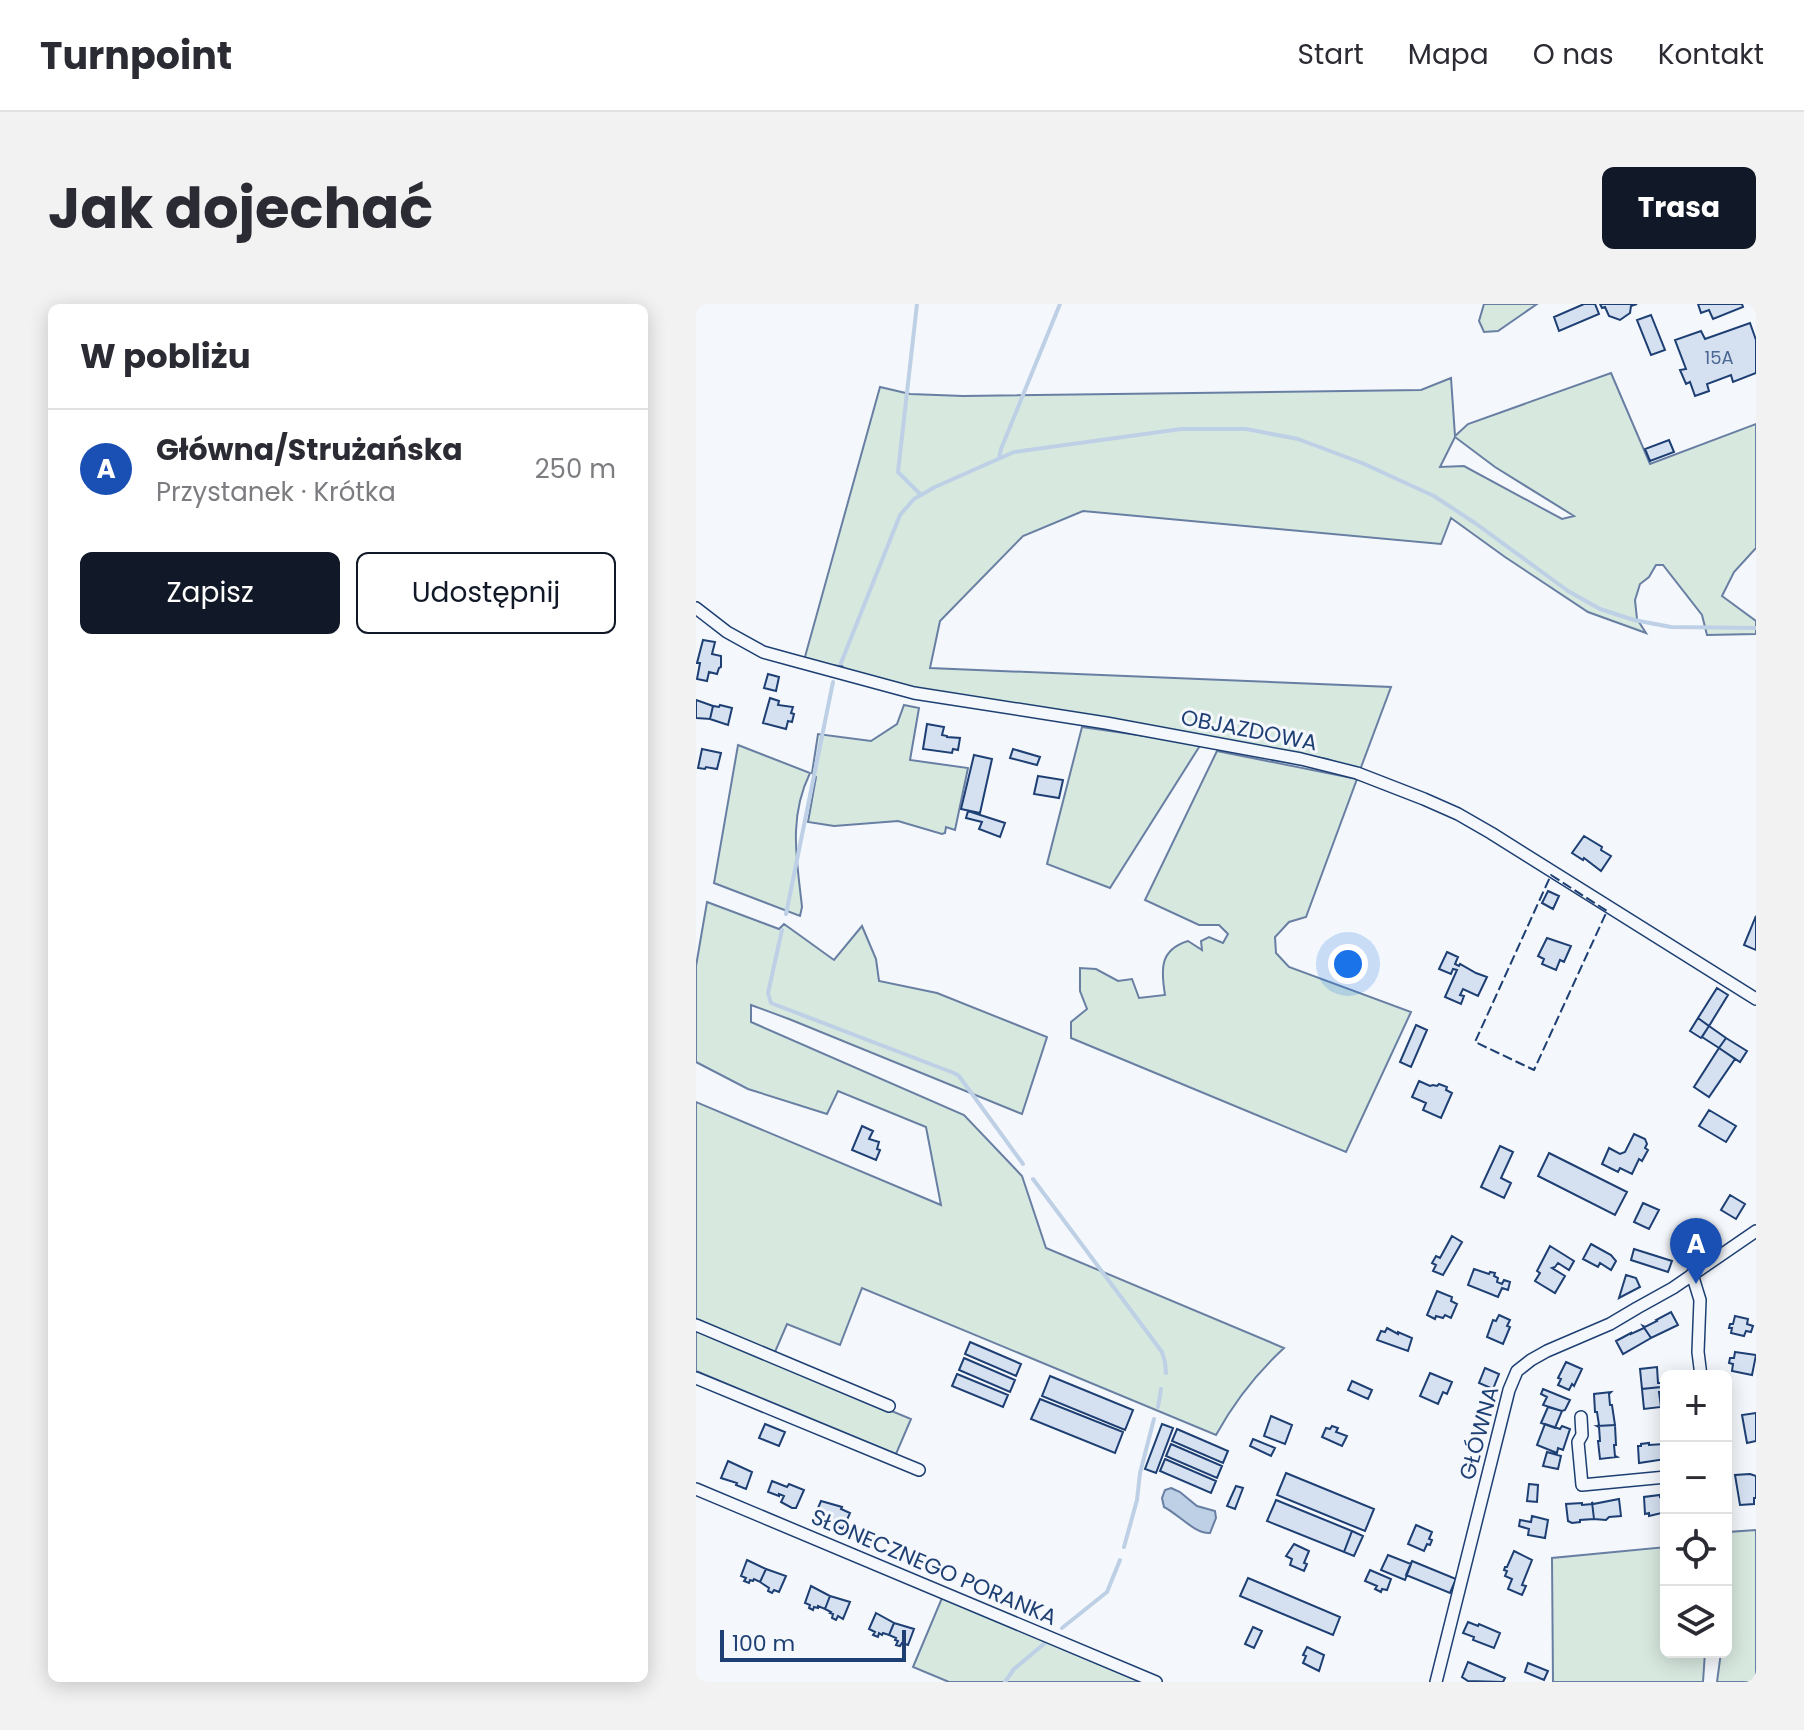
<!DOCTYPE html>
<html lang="pl">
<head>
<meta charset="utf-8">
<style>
	:root { --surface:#fff; --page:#f2f2f3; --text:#2b2b33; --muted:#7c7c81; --line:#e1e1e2; --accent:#111827 }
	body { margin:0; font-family:Poppins,sans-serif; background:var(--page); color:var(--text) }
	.controls { position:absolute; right:24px; bottom:24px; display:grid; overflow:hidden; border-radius:12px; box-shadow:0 4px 20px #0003 }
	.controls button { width:72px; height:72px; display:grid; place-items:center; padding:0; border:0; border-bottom:2px solid var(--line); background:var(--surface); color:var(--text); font:40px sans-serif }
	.scale { position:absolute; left:24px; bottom:20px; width:186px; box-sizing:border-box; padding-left:8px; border:4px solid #1d3f73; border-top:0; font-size:22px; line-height:28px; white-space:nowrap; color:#1d3f73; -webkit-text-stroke:6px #f4f7fb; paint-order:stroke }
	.you { position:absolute; left:652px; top:660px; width:28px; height:28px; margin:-20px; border:6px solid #fff; border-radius:50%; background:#1a73e8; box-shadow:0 0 0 12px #1a73e833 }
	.badge { display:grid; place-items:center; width:52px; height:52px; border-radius:50%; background:var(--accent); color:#fff; font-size:26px; font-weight:700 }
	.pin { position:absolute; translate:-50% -66px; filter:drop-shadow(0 2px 4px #0008) }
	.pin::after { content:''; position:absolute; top:42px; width:28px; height:24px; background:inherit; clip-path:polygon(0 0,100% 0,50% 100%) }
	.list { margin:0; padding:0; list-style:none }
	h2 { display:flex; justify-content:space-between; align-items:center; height:104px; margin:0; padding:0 32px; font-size:34px }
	h2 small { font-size:26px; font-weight:400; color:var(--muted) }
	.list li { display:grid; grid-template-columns:52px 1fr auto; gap:24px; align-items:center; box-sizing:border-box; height:120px; padding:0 32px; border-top:2px solid var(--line) }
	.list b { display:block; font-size:30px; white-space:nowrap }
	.list p { margin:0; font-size:26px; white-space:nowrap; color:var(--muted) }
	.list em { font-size:26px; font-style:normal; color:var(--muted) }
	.actions { display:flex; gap:16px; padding:24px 32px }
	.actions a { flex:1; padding:18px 0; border:2px solid var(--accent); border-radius:12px; text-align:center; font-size:28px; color:var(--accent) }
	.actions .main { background:var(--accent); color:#fff }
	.icon { flex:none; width:44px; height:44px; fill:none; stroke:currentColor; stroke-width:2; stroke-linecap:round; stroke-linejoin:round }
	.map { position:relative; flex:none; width:1060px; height:1378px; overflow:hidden; border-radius:12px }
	header { display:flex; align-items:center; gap:48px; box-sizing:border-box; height:112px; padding:0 40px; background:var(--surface); border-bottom:2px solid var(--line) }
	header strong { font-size:38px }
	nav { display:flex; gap:44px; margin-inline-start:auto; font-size:28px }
	.intro { display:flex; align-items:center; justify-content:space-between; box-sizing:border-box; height:192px; padding:0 48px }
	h1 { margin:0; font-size:56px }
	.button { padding:20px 36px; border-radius:12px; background:var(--accent); color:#fff; font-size:28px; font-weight:700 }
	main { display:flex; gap:48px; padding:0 48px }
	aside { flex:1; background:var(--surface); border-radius:12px; box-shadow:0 4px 20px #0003 }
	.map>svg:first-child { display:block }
</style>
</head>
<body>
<header>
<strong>Turnpoint</strong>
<nav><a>Start</a><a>Mapa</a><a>O nas</a><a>Kontakt</a></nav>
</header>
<div class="intro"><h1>Jak dojechać</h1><a class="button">Trasa</a></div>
<main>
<aside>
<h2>W pobliżu<small></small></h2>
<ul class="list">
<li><span class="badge" style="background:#1a4fb4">A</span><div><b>Główna/Strużańska</b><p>Przystanek · Krótka</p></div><em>250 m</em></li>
</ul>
<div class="actions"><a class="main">Zapisz</a><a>Udostępnij</a></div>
</aside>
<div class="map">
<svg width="1060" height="1378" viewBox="0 0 1060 1378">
	<rect width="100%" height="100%" fill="#f4f7fb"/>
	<path fill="#d7e8df" stroke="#687fa3" stroke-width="2" fill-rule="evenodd" d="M788,0H841L802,27L788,28L783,17Z
		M915,69L954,160L1060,120V244L1038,268L1026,292L1060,317V330L1011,331L1006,311L967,261H960L953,273L944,280L939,296L941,315L950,329L892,308L809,253L755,214L745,240L387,207L327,232L244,317L234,364L695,383L664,466L631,455L316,399L231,387L150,366L146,362L107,360L184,83L214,90L267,92L725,86L755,74L759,132L772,120ZM759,133L799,163L878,212L866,215L768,162L744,163Z
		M208,401L223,404L214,456L272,464L259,526L250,523L249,529L246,530L202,517L138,522L112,518L120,473L116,469L122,430L175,437L201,420Z
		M386,423L505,440L414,584L351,560Z
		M42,441L114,469C92,514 101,556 106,603L104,612L18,579Z
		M521,447L661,475L610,613L593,618L579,633L580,649L593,663L715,708L650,848L375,734V718L391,705L384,687V664L400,665L422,677L436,675L443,694L469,691C465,666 463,646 492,637L506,646L505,637L513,633L527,639L532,630L523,621H503L449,596Z
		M11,598L83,625L88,620L138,656L166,622L180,655L183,677L241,689L351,733L326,810L93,715L55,701V718L268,811L326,872L350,944L588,1044C562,1068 537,1100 520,1131L166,984L144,1041L91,1020L79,1048L0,1016V798L245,901L230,823L142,787L131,810L52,785L0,758V662Z
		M0,1026L215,1115L200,1150L0,1067Z
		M1060,1226V1378H1021L1025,1348H1030L1032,1228Z
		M970,1243V1348H1009L1007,1378H857L856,1254Z
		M246,1294L445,1378H253L217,1363Z"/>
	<path fill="#bed0e5" stroke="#687fa3" stroke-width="2" d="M475,1184L484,1188L501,1202L519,1207L520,1214L514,1229C499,1230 482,1210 468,1203L466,1194L469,1186Z"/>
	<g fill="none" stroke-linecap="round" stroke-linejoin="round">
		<path stroke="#bed0e5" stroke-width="4" d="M221,0L202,168L225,191
			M303,154L305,145L364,0
			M145,359L204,211L218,195L239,183L318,148L485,125H550L602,135L666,159L738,192L779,219L872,287L904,305L938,316L975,323L1060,324
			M90,610L137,378
			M86,626L72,689L75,699L258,769L263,772L327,860
			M337,875L466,1048L469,1058L470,1069
			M462,1103L465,1085
			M428,1243L441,1196L444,1169L458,1115
			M366,1324L411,1288L424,1256
			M309,1378L318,1365L349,1339"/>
	</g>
	<path fill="#d5e0f0" stroke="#1d3f73" stroke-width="2" d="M888,0H899L903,10L863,27L858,13Z
		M904,0H941L935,2L934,9L924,16L913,12L909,3L906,4Z
		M1002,0H1046L1047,3L1017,15L1013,6L1005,9Z
		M955,11L969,46L955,51L941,16Z
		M1054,19L1060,36V69L1037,78L1035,71L1011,80L1013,87L999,92L994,78L990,80L984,66L990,65L979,36L1005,27L1009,35Z
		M973,136L978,148L954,157L949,145Z
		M7,336L19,338L16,350L25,352V363L23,364L21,370L13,368L11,377L1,375L4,359H1Z
		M72,370L83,373L80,387L68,384Z
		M74,394L83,397L82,401L97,403L95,409L98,410L96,418L92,417L90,425L67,419Z
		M0,396L17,402L14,415L0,414Z
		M24,401L36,404L32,421L14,415L17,402L23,403Z
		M231,420L248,423L246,431L251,432V433L264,434L262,446L257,445L256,449L227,445Z
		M6,445L25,449L21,465L10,463L9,465L2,464Z
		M317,445L344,453L341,461L314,454Z
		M278,451L296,455L284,509L265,505Z
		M342,472L367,476L363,494L338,490Z
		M272,507L309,519L304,533L283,525L286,518L270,514Z
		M888,532L906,543L905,546L915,552L905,567L888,554L887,556L876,549Z
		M852,587L863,592L857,605L846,599Z
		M1060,612V646L1048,641Z
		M851,634L875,642L868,658L864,656L860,666L846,660L848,655L842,652Z
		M751,648L762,653L759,660L763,662L764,660L780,669L791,673L782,692L767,685L764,691L768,692L765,700L749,693L761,666L757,665L755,670L743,665Z
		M1021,684L1032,691L1013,722L1002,714Z
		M1002,714L1013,722L1005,734L994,727Z
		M720,721L731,726L715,763L704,758Z
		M1013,722L1030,734L1023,744L1006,733Z
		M1030,734L1051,747L1044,758L1023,744Z
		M1023,744L1039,755L1013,793L998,783Z
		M723,777L734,782L737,781L741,782L743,780L751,783L750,786L756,789L745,814L727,806L730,799L716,793Z
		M1013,806L1040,822L1030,838L1003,822Z
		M166,822L177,827L173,835L183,838L181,845L184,846L180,856L156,846Z
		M938,830L949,835L951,840L949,844L952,846L946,857L943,855L936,870L924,864L922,868L906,860L913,844L924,850L929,848Z
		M804,842L817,848L805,874L815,879L808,894L785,883Z
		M853,849L931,888L919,911L842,872Z
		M1034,891L1049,900L1040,915L1025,906Z
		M947,899L963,906L953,925L938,918Z
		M756,932L766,938L747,971L737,967L740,961L736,959L740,952L744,954Z
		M895,940L915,951L920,957L915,966L904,959L902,963L887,955Z
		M854,942L878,957L873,966L862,959L859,963L856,964L869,972L859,989L839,977L844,969L841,967Z
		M938,945L976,957L972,968L935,956Z
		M778,965L793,970L794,968L799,969L798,972L802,974L801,978L806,980L808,976L814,978L812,986L806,984L802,993L772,981Z
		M930,971L940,974L944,983L923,994Z
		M741,987L756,993L755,997L761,1000L755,1014L749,1011L747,1014L740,1012L739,1015L731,1011Z
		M975,1008L982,1021L955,1034L947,1022L949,1023L961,1017L960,1016Z
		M803,1011L814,1016L811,1022L814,1023L807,1040L791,1033L797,1016L800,1017Z
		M1039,1012L1052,1015L1051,1020L1057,1022L1055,1028L1050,1027L1048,1032L1035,1029L1036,1024H1033L1034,1020H1037Z
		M947,1022L955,1034L927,1050L920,1037L935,1029V1030L948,1024Z
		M691,1024L702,1030V1028L716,1034L712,1047L681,1036L685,1027L689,1028Z
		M274,1038L325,1060L320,1072L269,1050Z
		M1039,1048L1060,1051L1056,1071L1036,1067L1037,1060L1033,1059L1034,1054H1038Z
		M268,1054L319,1076L314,1088L263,1066Z
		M870,1058L886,1065L878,1082L876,1080L873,1086L862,1081L865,1075L862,1074Z
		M961,1063L962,1079H965V1083L946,1085L944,1065Z
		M789,1064L803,1070L797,1085L783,1079Z
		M734,1069L756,1078L751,1090L747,1088L742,1100L724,1092Z
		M261,1070L312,1091L307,1103L256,1082Z
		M354,1072L437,1106L429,1126L346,1092Z
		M656,1077L676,1086L672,1095L652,1086Z
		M965,1083V1088H963L965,1103L948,1105L946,1085Z
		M847,1085L874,1096L869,1106L866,1107L847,1101L851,1093L845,1090Z
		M915,1088L913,1090L914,1101H916L919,1121L901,1122L903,1121L901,1108H899L898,1090Z
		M344,1095L427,1128L419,1149L335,1115Z
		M852,1103L866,1107L859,1124L845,1119Z
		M1060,1109V1137L1051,1139L1046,1111Z
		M575,1112L596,1121L589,1140L568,1132Z
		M69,1120L89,1128L83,1142L63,1134Z
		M466,1120L477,1124L460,1169L449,1165Z
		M849,1120L864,1125L866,1122L874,1125L867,1146L862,1144L861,1149L841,1141Z
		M919,1121L920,1141H918L919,1152L921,1153L904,1155L902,1137H904L903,1123L901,1122Z
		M636,1122L642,1124L640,1128L651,1132L646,1142L626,1133L630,1124L634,1125Z
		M481,1125L532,1147L527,1159L476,1137Z
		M557,1135L579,1144L575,1152L554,1142Z
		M953,1139V1141L968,1140L970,1157L969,1155L943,1159L942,1142H945V1140Z
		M475,1140L526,1162L521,1174L470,1152Z
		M851,1148L865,1152L862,1165L847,1162Z
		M469,1155L520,1177L515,1189L464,1167Z
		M32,1157L56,1168L50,1185L40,1181L41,1179L25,1174Z
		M590,1169L678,1205L669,1227L581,1191Z
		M1054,1170L1060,1172V1194H1058V1200L1044,1201L1039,1171Z
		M76,1177L91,1183L93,1180L108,1186L100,1204H96L85,1198L88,1192L83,1190V1192L72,1188Z
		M833,1180L842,1181L841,1198L831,1197Z
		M540,1182L547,1184L539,1205L531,1202Z
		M964,1191V1193L970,1192V1208L953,1212V1209L949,1210L948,1193Z
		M923,1195L925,1212L913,1213L910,1216L898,1215L896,1198L897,1200Z
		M580,1196L656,1227L648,1248L571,1217Z
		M125,1197L146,1203L145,1205L154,1209L147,1225L137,1221L138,1219L119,1211Z
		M896,1198L898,1215L884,1216V1218L876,1219L872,1217L870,1200L886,1199V1201L896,1200Z
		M836,1212L852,1216L849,1234L832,1231L833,1225L823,1222L824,1216L835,1218Z
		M720,1221L736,1228L733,1235L736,1236L734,1241L731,1240L728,1247L712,1240Z
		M656,1227L667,1232L658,1252L648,1248Z
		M598,1240L613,1247L608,1259L611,1260L608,1267L594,1261L596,1255L590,1252Z
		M818,1247L836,1256L826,1281L830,1282L826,1291L812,1285L816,1275L809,1272L811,1267L808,1266L809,1263H811Z
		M692,1251L715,1260L709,1276L685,1266Z
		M51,1256L70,1265L64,1278L58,1275L57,1277L54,1276L53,1279L48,1277L50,1274L45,1272Z
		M716,1257L760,1275L754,1289L710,1271Z
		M70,1265L90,1272L83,1288L78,1286L76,1289L72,1287L73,1284L64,1278Z
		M674,1266L695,1275L691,1286L686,1285L685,1288L679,1285L681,1282L669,1277Z
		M552,1274L644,1313L637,1331L544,1292Z
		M115,1282L134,1292L129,1305L122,1302V1304L118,1303L117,1306L113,1304L114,1301L109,1299Z
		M134,1292L154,1298L147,1315L142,1312L140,1316L136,1314L137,1310L134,1309L135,1308L129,1305Z
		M180,1309L198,1319L193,1331L187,1329L186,1331L183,1329L182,1333L177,1331L179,1328L173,1325Z
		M772,1318L782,1322L783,1320L804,1329L798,1344L777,1336L778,1333L767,1329Z
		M198,1319L218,1325L212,1341L206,1339L204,1342L200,1341L202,1337L199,1336L200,1334L193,1331Z
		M557,1323L566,1327L558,1344L549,1340Z
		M611,1343L628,1351L623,1367L607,1359L610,1352L607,1351Z
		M772,1358L809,1374L807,1378L772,1377L766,1373Z
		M832,1359L852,1367L848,1376L829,1368Z"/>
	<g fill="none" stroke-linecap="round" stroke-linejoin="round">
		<defs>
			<path id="street" d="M0,304L31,328L67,348L96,356L218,389L410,419L605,455L661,469L728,495L762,510L795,529L1060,695
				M996,970L1004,996L1002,1048L1005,1072
				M0,1021L193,1102
				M0,1074L223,1166
				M885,1113L886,1131L882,1138L886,1181L970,1173
				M0,1185L460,1378
				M740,1378L813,1086L821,1067L835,1056L851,1047L914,1020L941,1004L977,984L1060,927"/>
		</defs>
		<use href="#street" stroke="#1d3f73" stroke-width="14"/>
		<use href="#street" stroke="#f4f7fb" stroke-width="11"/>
		<path stroke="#1d3f73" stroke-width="2" stroke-dasharray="10 4" stroke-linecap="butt" d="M855,571L911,607L838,766L779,738Z"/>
	</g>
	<g text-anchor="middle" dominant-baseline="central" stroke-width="6" stroke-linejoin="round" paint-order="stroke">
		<g font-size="18" fill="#4b6792">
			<text x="1023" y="53">15A</text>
		</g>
		<g font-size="22" fill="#1d3f73" stroke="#f4f7fb">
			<text transform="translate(553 426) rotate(11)">OBJAZDOWA</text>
			<text transform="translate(783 1129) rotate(-75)">GŁÓWNA</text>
			<text transform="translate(238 1263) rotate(23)">SŁONECZNEGO PORANKA</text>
		</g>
	</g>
</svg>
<div class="controls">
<button>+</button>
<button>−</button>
<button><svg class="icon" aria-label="locate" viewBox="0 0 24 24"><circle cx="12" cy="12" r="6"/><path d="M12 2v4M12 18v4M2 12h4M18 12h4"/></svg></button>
<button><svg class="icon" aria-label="layers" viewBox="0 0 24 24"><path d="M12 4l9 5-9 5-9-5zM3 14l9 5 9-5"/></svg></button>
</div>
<div class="scale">100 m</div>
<div class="you"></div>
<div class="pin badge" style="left:1000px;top:980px;background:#1a4fb4">A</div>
</div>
</main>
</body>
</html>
